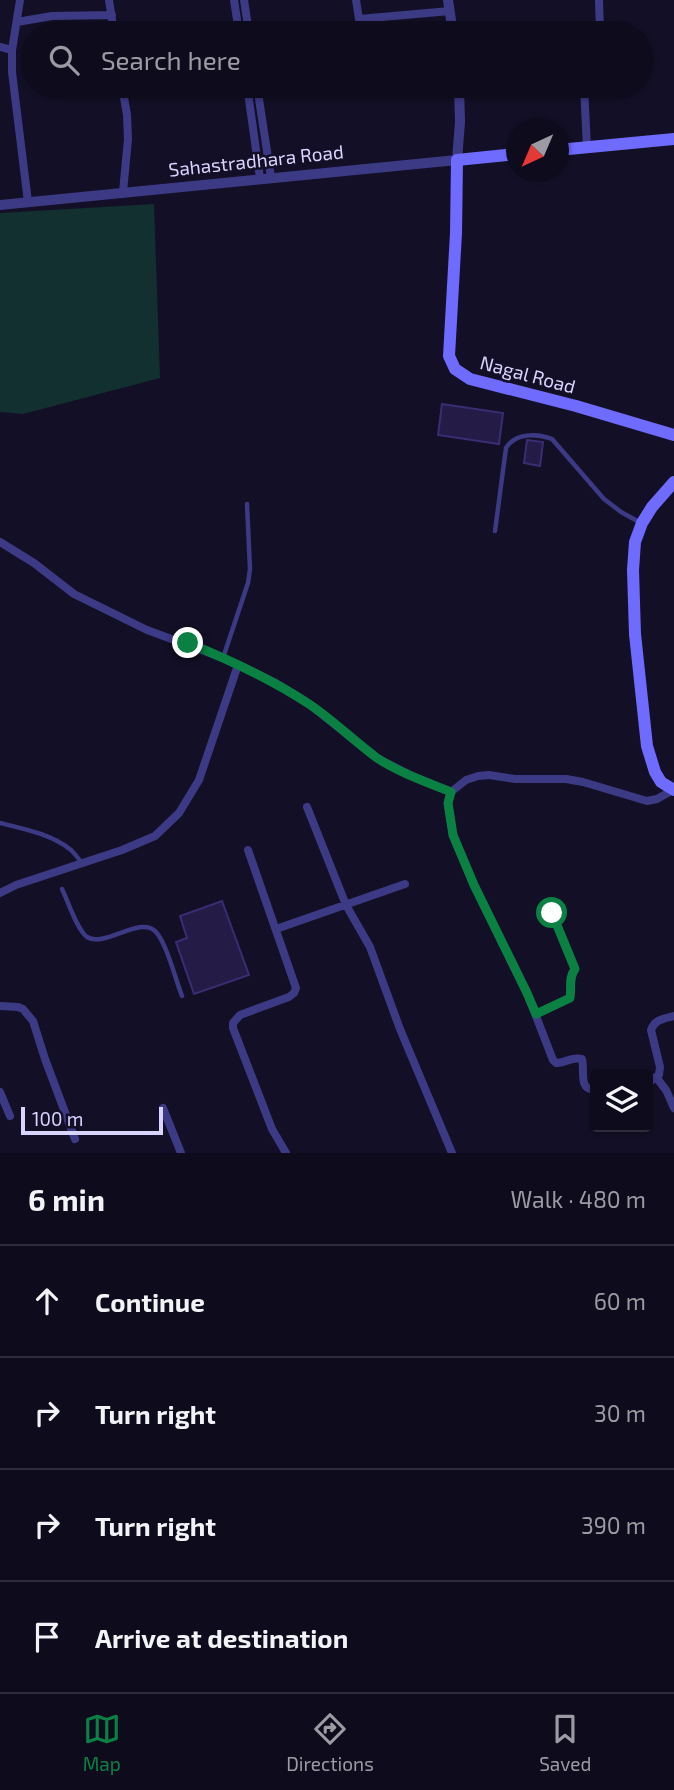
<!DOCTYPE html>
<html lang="en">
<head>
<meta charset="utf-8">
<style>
	:root { --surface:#0e0b1c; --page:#1c1929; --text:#f1f3f6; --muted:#9b9ba3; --line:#2e2b3b; --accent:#0b8043 }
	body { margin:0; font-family:"Exo 2",sans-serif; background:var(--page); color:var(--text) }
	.controls { position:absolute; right:21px; bottom:21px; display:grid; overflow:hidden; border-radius:7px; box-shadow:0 2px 5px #0004 }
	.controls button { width:63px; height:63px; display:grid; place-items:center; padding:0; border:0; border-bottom:2px solid var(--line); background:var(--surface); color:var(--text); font:35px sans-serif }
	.compass { position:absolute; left:506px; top:119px; width:63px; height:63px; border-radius:50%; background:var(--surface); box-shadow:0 2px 5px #0004; rotate:224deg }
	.scale { position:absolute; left:21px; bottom:18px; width:142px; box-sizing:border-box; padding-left:7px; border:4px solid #d9d4ff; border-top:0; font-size:19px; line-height:24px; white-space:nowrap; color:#d9d4ff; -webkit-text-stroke:5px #130f26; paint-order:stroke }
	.stop { position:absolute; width:21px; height:21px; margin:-16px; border:5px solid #0b8043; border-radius:50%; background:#fff }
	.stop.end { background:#0b8043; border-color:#fff; box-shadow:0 2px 7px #0008 }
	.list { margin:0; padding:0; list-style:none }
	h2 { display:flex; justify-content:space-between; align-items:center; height:91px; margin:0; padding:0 28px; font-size:30px }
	h2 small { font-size:23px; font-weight:400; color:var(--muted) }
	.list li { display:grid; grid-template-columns:46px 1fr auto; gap:21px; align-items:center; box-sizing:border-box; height:112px; padding:0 28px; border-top:2px solid var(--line) }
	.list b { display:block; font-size:26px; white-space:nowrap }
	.list em { font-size:23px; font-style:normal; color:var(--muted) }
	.icon { flex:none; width:38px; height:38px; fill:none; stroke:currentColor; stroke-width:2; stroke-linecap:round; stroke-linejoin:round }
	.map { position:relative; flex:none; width:674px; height:1153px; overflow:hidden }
	.search { position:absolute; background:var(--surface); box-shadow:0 2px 5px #0004; left:21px; right:21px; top:21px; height:77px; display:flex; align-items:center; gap:18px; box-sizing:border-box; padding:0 24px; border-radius:38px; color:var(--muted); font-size:26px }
	.sheet { height:539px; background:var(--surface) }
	nav { display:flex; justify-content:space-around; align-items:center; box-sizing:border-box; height:98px; border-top:2px solid var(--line); background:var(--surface); font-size:19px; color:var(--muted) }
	nav a { display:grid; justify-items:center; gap:4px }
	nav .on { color:var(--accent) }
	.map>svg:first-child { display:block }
</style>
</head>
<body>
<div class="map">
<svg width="674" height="1153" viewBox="0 0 674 1153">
	<rect width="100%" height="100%" fill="#130f26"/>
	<path fill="#12302f" d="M154,204L160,378L23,414L0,412V213Z"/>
	<path fill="#241b47" stroke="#3b2d73" stroke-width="2" d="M442,404L503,413L499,444L438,435Z
		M527,440L543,442L540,466L524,463Z
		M222,901L249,975L194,994L176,942L187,938L180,916Z"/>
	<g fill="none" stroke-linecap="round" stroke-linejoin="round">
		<path stroke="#3d3a85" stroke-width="4.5" d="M495,531L506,448C515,433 537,433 552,439L604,499L621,512L641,523
			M223,658L248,583L250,569L247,504
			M0,823C24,829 51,834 71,850C75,854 79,859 82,863
			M62,889C68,901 77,930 87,937C104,948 140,916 155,931C166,941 176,981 182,996"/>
		<path stroke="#3d3a85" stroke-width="8" d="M20,0L12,50V72L28,202
			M109,0L114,33
			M234,0L239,33
			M244,0L249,33
			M356,0L359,19
			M599,0L600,33
			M17,22L52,16L112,15
			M361,33L359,19L450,11
			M0,47L12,50
			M122,86L127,115L128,139L123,192
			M247,86L260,178
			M257,86L271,177
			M584,86L587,148
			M0,542L34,563L74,594L147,630L223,658L274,682L309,704L377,758L414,777L451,792
			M307,807L346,905L370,947L400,1029L452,1153
			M248,850L296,988L294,993L289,997L240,1015L233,1023V1028L272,1129L286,1153
			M0,893L16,885L122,850L155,836L179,813L199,780L238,665
			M276,929L405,884
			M0,1006L18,1007L23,1009L33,1021L45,1059L75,1139
			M536,1014L570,998C572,987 569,978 575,969L552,913
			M656,1077L666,1090L674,1108
			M648,1083L659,1075L660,1067L651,1030C655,1019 664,1019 674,1016
			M595,1089C578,1091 585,1070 582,1059C573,1056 565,1063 556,1063L553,1060L527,993L474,885L453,836L448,803L451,792L466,780L478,776L489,775L515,779H566L583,782L647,801L657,799L673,790
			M0,1092L10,1116
			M163,1108L181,1153"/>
		<path stroke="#3d3a85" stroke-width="10" d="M448,0L453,33
			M0,205L457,160L460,122L459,86"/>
		<path stroke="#6f6bff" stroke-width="12" d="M558,150L674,139
			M516,154L457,160L456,233L449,356L455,369L470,379L576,406L674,435
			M674,482L652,507L642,523L635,542L633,570L635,634L647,746L655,772L661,782L674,790"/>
	</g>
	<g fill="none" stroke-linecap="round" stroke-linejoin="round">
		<path stroke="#0b8043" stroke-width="9" d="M188,643C230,660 271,679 309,704C333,720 354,741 377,758C400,773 426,782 451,792L448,803L453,835L474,885L527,993L536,1014L570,998C572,986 568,979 575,969L552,913"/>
	</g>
	<g text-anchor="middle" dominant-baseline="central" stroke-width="5" stroke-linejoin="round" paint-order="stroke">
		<g font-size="19" fill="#d9d4ff" stroke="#130f26">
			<text transform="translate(256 160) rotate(-6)">Sahastradhara Road</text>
			<text transform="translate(528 374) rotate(15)">Nagal Road</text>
		</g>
	</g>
</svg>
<div class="controls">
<button><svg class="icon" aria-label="layers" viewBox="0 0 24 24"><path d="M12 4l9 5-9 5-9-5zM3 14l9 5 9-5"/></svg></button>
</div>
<svg class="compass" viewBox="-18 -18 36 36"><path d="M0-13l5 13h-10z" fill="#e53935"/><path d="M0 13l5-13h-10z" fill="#9b9ba3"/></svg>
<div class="scale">100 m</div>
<div class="stop" style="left:552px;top:913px"></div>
<div class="stop end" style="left:188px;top:643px"></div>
<div class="search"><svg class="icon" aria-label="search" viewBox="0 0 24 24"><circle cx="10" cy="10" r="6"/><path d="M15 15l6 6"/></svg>Search here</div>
</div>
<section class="sheet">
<h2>6 min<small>Walk · 480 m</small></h2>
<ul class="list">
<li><svg class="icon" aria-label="ahead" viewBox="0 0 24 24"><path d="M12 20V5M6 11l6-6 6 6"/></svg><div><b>Continue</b></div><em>60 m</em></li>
<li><svg class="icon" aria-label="right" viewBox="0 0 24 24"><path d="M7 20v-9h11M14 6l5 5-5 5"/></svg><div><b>Turn right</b></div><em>30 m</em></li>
<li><svg class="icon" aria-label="right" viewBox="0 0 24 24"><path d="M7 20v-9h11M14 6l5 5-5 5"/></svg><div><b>Turn right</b></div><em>390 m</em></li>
<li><svg class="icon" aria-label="arrive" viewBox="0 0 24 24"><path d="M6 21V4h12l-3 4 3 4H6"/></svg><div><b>Arrive at destination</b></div></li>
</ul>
</section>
<nav>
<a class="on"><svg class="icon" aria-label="map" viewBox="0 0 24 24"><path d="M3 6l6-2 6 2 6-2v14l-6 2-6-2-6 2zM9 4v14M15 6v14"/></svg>Map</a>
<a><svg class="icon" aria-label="directions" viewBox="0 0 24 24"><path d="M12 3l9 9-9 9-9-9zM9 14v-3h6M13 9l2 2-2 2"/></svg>Directions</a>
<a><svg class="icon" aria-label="saved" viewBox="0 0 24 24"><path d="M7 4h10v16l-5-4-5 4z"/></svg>Saved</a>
</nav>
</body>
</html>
